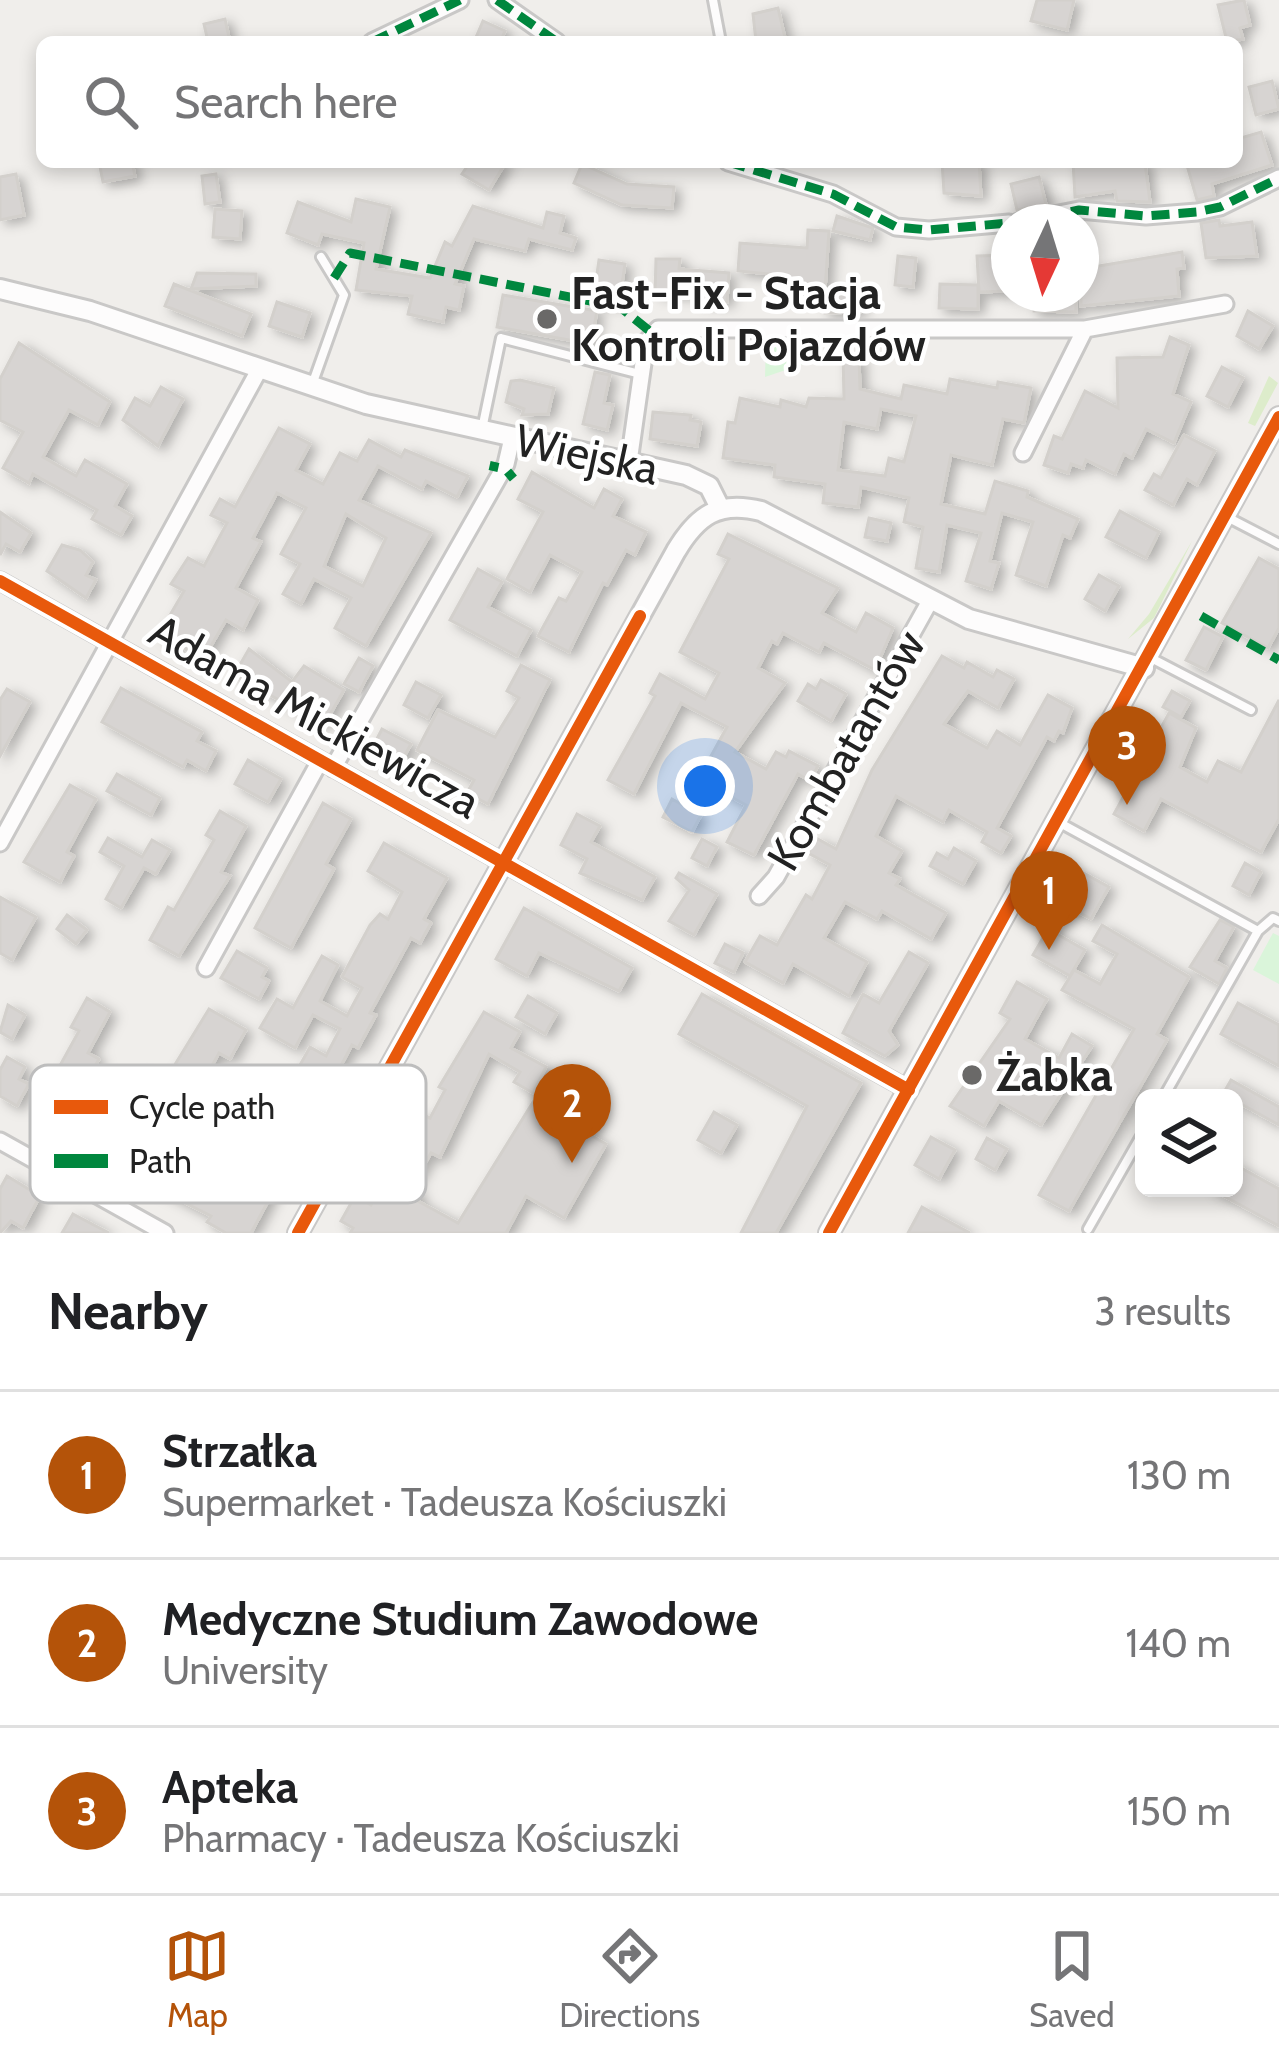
<!DOCTYPE html>
<html lang="en">
<head>
<meta charset="utf-8">
<style>
	:root { --surface:#fff; --page:#f6f6f6; --text:#202124; --muted:#757577; --line:#e0e0e0; --accent:#b45309 }
	body { margin:0; font-family:Cabin,sans-serif; background:var(--page); color:var(--text) }
	.controls { position:absolute; right:36px; bottom:36px; display:grid; overflow:hidden; border-radius:18px; box-shadow:0 6px 18px #0003 }
	.controls button { width:108px; height:108px; display:grid; place-items:center; padding:0; border:0; border-bottom:3px solid var(--line); background:var(--surface); color:var(--text); font:60px sans-serif }
	.compass { position:absolute; left:991px; top:204px; width:108px; height:108px; border-radius:50%; background:var(--surface); box-shadow:0 6px 18px #0003; rotate:184deg }
	.you { position:absolute; left:705px; top:786px; width:42px; height:42px; margin:-30px; border:9px solid #fff; border-radius:50%; background:#1a73e8; box-shadow:0 0 0 18px #1a73e833 }
	.badge { display:grid; place-items:center; width:78px; height:78px; border-radius:50%; background:var(--accent); color:#fff; font-size:39px; font-weight:700 }
	.pin { position:absolute; translate:-50% -99px; filter:drop-shadow(0 3px 6px #0008) }
	.pin::after { content:''; position:absolute; top:63px; width:42px; height:36px; background:inherit; clip-path:polygon(0 0,100% 0,50% 100%) }
	.list { margin:0; padding:0; list-style:none }
	h2 { display:flex; justify-content:space-between; align-items:center; height:156px; margin:0; padding:0 48px; font-size:51px }
	h2 small { font-size:39px; font-weight:400; color:var(--muted) }
	.list li { display:grid; grid-template-columns:78px 1fr auto; gap:36px; align-items:center; box-sizing:border-box; height:168px; padding:0 48px; border-top:3px solid var(--line) }
	.list b { display:block; font-size:45px; white-space:nowrap }
	.list p { margin:0; font-size:39px; white-space:nowrap; color:var(--muted) }
	.list em { font-size:39px; font-style:normal; color:var(--muted) }
	.icon { flex:none; width:66px; height:66px; fill:none; stroke:currentColor; stroke-width:2; stroke-linecap:round; stroke-linejoin:round }
	.map { position:relative; flex:none; width:1279px; height:1233px; overflow:hidden }
	.search { position:absolute; background:var(--surface); box-shadow:0 6px 18px #0003; left:36px; right:36px; top:36px; height:132px; display:flex; align-items:center; gap:30px; box-sizing:border-box; padding:0 42px; border-radius:18px; color:var(--muted); font-size:45px }
	.sheet { height:660px; background:var(--surface) }
	nav { display:flex; justify-content:space-around; align-items:center; box-sizing:border-box; height:168px; border-top:3px solid var(--line); background:var(--surface); font-size:33px; color:var(--muted) }
	nav a { display:grid; justify-items:center; gap:6px }
	nav .on { color:var(--accent) }
	.map>svg:first-child { display:block }
</style>
</head>
<body>
<div class="map">
<svg width="1279" height="1233" viewBox="0 0 1279 1233">
	<defs>
		<filter id="shadow"><feDropShadow dx="6" dy="4" stdDeviation="6" flood-color="#0004"/></filter>
	</defs>
	<rect width="100%" height="100%" fill="#f0eeeb"/>
	<path fill="#ddeccb" d="M1269,376L1278,383L1255,426L1248,423Z
		M1192,541L1154,618L1128,639L1149,614Z"/>
	<path fill="#daf5da" d="M821,338V358L765,377L766,339Z
		M1273,933L1279,936V984L1253,970Z"/>
	<path fill="#d7d4d2" stroke="#d3d0cc" stroke-width="3" fill-rule="evenodd" filter="url(#shadow)" d="M1037,0H1074L1067,30L1031,21Z
		M1244,0L1250,25L1240,28L1243,39L1227,42L1218,5Z
		M778,8L786,42H756L753,14Z
		M225,19L230,42H208L204,24Z
		M483,21L505,31L500,42H474Z
		M1272,81L1279,109L1256,115L1249,87Z
		M1261,132L1272,165L1212,184L1214,196L1197,200L1186,162H1237V139Z
		M99,162H132L135,176L103,182Z
		M470,162H506L489,190L462,174Z
		M942,162H979L981,196L944,193Z
		M1145,163L1150,202L1117,201L1115,191L1075,197L1073,162Z
		M582,164L627,184L674,187L672,208L622,205L574,183Z
		M16,174L24,215L0,220V177Z
		M216,174L220,202L205,204L202,176Z
		M1039,177L1046,204L1017,210L1011,184Z
		M356,199L390,207L376,269L430,278L445,242L452,246L473,206L543,228L547,212L564,216L560,233L576,238L572,250L529,239L525,251L474,239L455,284L464,286L459,310L446,307L443,322L408,314L412,296L356,290L364,243L322,234L318,245L287,233L298,202L351,222Z
		M215,209L242,211L240,239L213,237Z
		M837,216L873,228L870,240L833,231Z
		M1219,220L1220,226L1252,222L1257,256L1206,258L1201,223Z
		M808,230L829,231L825,291L769,289L770,274L738,271L740,243L807,248Z
		M1182,252L1184,268L1177,269L1179,296L1081,306V269Z
		M1009,255V291L979,292L977,256Z
		M898,256L916,258L913,287L895,285Z
		M656,259H680L679,269L729,273L727,302L698,300V294L655,293Z
		M599,260L625,264L619,304L593,301Z
		M197,273L256,274V286L191,289Z
		M174,284L251,314L242,336L165,306Z
		M940,284L978,285V309L939,308Z
		M859,294L860,312L825,313V295Z
		M1076,294V312L1034,311V296Z
		M503,295L597,311L591,344L497,327Z
		M277,302L310,313L302,337L269,326Z
		M1248,311L1273,326L1259,349L1237,336Z
		M1170,337L1189,345L1173,394L1191,402L1174,443L1146,429L1132,458L1124,454L1115,474L1086,460L1083,468L1071,464L1068,473L1044,465L1054,436L1062,439L1085,391L1118,408L1117,358L1163,357Z
		M19,343L110,402L98,425L69,410L43,457L76,476L85,460L127,484L115,506L132,516L121,535L92,519L97,510L33,474L29,483L3,468L23,432L0,420V379Z
		M843,356H859L860,389L901,399L904,385L947,394L950,379L997,388L998,382L1031,388L1024,423L1003,419L992,465L951,455L941,504L985,514L995,481L1028,491L1027,497L1078,519L1070,538L1063,535L1046,586L1016,575L1033,522L1002,513L990,561L999,563L991,589L966,581L981,533L947,525L939,572L916,568L923,527L904,522L909,498L861,487L858,507L823,503L825,484L774,477L775,465L723,458L728,422L735,423L740,398L780,407L781,400L806,407L809,398L844,399ZM881,409L916,416L904,462L889,458L885,476L838,470L844,422L877,429Z
		M1222,367L1243,378L1228,407L1207,396Z
		M595,372L610,375L604,403L613,405L607,430L583,424Z
		M520,380L554,388L548,414L522,415L524,409L506,402L511,381Z
		M161,387L183,399L158,446L123,420L135,398L150,406Z
		M653,412L691,415L690,420L701,422L697,446L650,439Z
		M279,428L310,444L296,470L323,484L340,453L357,461L369,440L401,457L405,450L468,476L457,497L426,481L422,489L378,466L359,500L431,533L366,646L335,628L351,598L314,579L301,604L283,594L300,564L281,554L306,508L277,493L253,538L261,542L236,588L258,600L243,630L226,620L205,656L194,654L159,634L184,591L171,584L188,558L204,566L227,523L211,515L220,499L235,507ZM346,514L386,538L363,586L324,566Z
		M1184,435L1215,451L1197,485L1187,479L1173,505L1145,490L1154,474L1161,478Z
		M532,472L594,508L604,489L622,499L613,516L646,532L635,555L626,550L607,585L603,583L569,652L538,636L559,598L566,601L582,572L550,555L530,592L507,579L543,512L518,499Z
		M1120,511L1159,532L1146,558L1106,537Z
		M0,512L31,533L20,552L6,544L0,555Z
		M869,518L891,523L887,541L865,537Z
		M728,534L838,588L822,613L856,632L866,613L893,628L875,670L824,643L819,652L783,633L777,644L772,641L758,668L785,683L735,752L766,769L776,752L786,757L789,751L818,766L810,781L798,774L754,855L727,842L746,805L704,782L711,768L706,765L727,727L681,703L634,794L608,780L655,696L650,693L660,674L705,699L719,673L680,652L729,559L718,554Z
		M62,545L80,550L93,562L86,575L96,580L86,598L47,571Z
		M1259,558L1279,569V628L1268,648L1222,623Z
		M478,569L502,582L488,607L531,630L517,656L450,620Z
		M1099,575L1119,586L1105,611L1085,599Z
		M1204,627L1223,637L1206,670L1186,660Z
		M249,649L292,682L304,666L344,690L324,725L234,675Z
		M942,656L964,668L967,662L993,677L997,670L1014,679L998,708L968,691L944,724L987,748L997,731L1020,745L1048,695L1072,708L1063,733L1059,731L1054,741L1047,737L997,828L1011,836L1001,853L982,842L987,832L949,810L943,822L896,796L876,836L902,851L889,873L900,879L896,885L946,913L931,939L882,911L877,919L845,902L824,938L867,962L849,996L793,964L783,983L745,962L760,936L777,945L806,895L812,899L830,865L808,853L816,838L836,849L872,770Z
		M359,658L373,666L359,692L344,684Z
		M521,665L550,680L488,804L467,793L474,780L417,750L438,710L495,737L519,698L507,691Z
		M821,680L846,694L831,721L798,701L808,684L816,689Z
		M416,682L441,695L428,718L404,705Z
		M121,688L202,732L197,741L216,751L206,771L187,760L183,767L102,722Z
		M7,689L30,702L0,756V700Z
		M1172,691L1190,701L1181,717L1163,707Z
		M1279,700V819L1261,852L1161,799L1144,831L1114,814L1169,713L1196,728L1180,767L1207,782L1218,761L1241,772Z
		M382,729L411,744L396,771L368,756Z
		M248,760L281,779L268,802L235,784Z
		M117,774L160,798L151,815L107,791Z
		M70,785L96,799L67,852L74,856L60,882L24,862Z
		M672,799L701,815L692,832L663,817Z
		M323,803L351,819L326,864L334,869L291,948L255,928Z
		M220,811L246,826L221,872L230,876L179,956L150,940L168,907L174,910L214,840L206,835Z
		M577,814L600,826L591,842L655,877L642,900L580,873L587,859L561,845Z
		M108,838L142,857L152,840L170,850L156,874L144,868L121,908L106,899L124,866L100,852Z
		M702,839L717,847L707,866L692,858Z
		M384,843L447,878L424,919L431,923L420,943L411,938L370,1013L376,1015L358,1048L352,1045L251,1233H226L207,1222L211,1216L47,1133L67,1099L188,1175L194,1164L242,1190L273,1135L269,1133L295,1086L290,1083L310,1047L326,1056L340,1029L313,1015L295,1048L260,1028L277,999L293,1008L322,956L338,965L320,1001L347,1016L362,988L342,977L370,925L380,914L388,919L402,892L368,871Z
		M954,848L976,861L963,884L930,866L937,853L948,859Z
		M1245,863L1261,872L1249,895L1233,886Z
		M1080,871L1109,887L1091,919L1062,903Z
		M679,873L717,894L694,935L669,921L689,890L676,878Z
		M0,897L36,917L12,960L0,953Z
		M524,908L632,968L619,991L539,953L527,976L496,959Z
		M67,915L87,930L76,944L57,929Z
		M1220,920L1234,927L1215,961L1227,968L1219,984L1190,967Z
		M1102,925L1189,977L1157,1034L1167,1040L1069,1211L1039,1195L1134,1029L1062,990L1074,970L1100,984L1117,954L1093,941Z
		M1048,929L1085,950L1070,976L1033,955Z
		M725,944L743,953L734,972L715,963Z
		M237,951L267,968L262,977L269,981L259,999L221,978Z
		M909,952L928,963L889,1031L898,1045L885,1056L843,1033L863,994L879,1003Z
		M1017,982L1047,999L1025,1039L1059,1058L1072,1034L1092,1046L1041,1125L999,1101L984,1126L950,1106L1010,1019L1000,1013Z
		M702,994L861,1083L776,1233H741L807,1106L679,1034Z
		M528,996L557,1013L545,1034L516,1017Z
		M87,998L110,1012L88,1053L99,1059L84,1086L57,1071L79,1031L71,1027Z
		M1238,1003L1279,1025V1066L1221,1034Z
		M8,1005L25,1015L12,1039L0,1032Z
		M209,1009L246,1030L230,1059L219,1053L203,1082L248,1108L238,1126L177,1091L168,1106L132,1086L140,1071L163,1084Z
		M484,1012L520,1032L511,1048L546,1067L533,1093L514,1082L520,1072L489,1054L440,1157L431,1153L411,1188L420,1193L416,1200L458,1223L533,1102L606,1144L564,1218L526,1196L506,1233H350L353,1228L341,1221L355,1196L371,1205L422,1114L430,1118L445,1090L439,1087Z
		M7,1057L25,1067L19,1079L29,1084L17,1106L0,1096V1070Z
		M1231,1080L1279,1107V1125L1223,1094Z
		M714,1112L737,1125L721,1153L698,1140Z
		M931,1137L955,1150L939,1179L915,1165Z
		M987,1138L1007,1149L995,1170L976,1159Z
		M1234,1164L1279,1189V1226L1209,1188H1234Z
		M7,1176L40,1196L23,1228L11,1221L0,1233V1189Z
		M922,1207L970,1233H908Z
		M73,1214L109,1233H62Z"/>
	<g fill="none" stroke-linecap="round" stroke-linejoin="round">
		<defs>
			<path id="service" d="M713,0L721,42
				M312,385L344,295L321,257
				M482,429L501,338L640,374
				M1227,517L1279,544
				M1151,658L1251,710
				M1060,823L1258,931L1163,1098
				M1258,931L1273,918L1279,921
				M1088,1229L1144,1131"/>
			<path id="minor" d="M497,0L557,42
				M372,42L460,0
				M728,162L833,194L896,227L929,230L1009,223
				M1018,222L1079,210L1146,216L1197,212L1220,207L1279,178
				M1023,453L1085,329
				M629,462L646,342L658,329H1085L1225,304
				M0,581L909,1090
				M333,768L506,464L512,438
				M0,843L259,370
				M759,896L776,877L930,601
				M206,968L320,761
				M0,1141L165,1233"/>
			<path id="tertiary" d="M0,289L90,311L366,404L686,475L709,486L720,508
				M298,1233L676,551C697,516 718,500 761,511L969,619L1144,668
				M829,1233L1279,417"/>
		</defs>
		<use href="#service" stroke="#c9c8c7" stroke-width="14"/>
		<use href="#minor" stroke="#c9c8c7" stroke-width="21"/>
		<use href="#tertiary" stroke="#c9c8c7" stroke-width="24"/>
		<use href="#service" stroke="#fdfcfc" stroke-width="8"/>
		<use href="#minor" stroke="#fdfcfc" stroke-width="15"/>
		<use href="#tertiary" stroke="#fdfcfc" stroke-width="18"/>
		<path stroke="#00873e" stroke-width="9" stroke-dasharray="18 9" stroke-linecap="butt" d="M497,0L557,42
			M372,42L460,0
			M728,162L833,194L896,227L929,230L1009,223
			M1018,222L1079,210L1146,216L1197,212L1220,207L1279,178
			M334,278L350,253L620,307L652,333
			M493,471L495,462
			M507,478L514,472
			M1201,616L1279,660"/>
		<defs>
			<path id="cycleway" d="M0,581L909,1090
				M298,1233L640,616
				M829,1233L1279,417"/>
		</defs>
		<use href="#cycleway" stroke="#fff" stroke-width="20"/>
		<use href="#cycleway" stroke="#e8590c" stroke-width="12"/>
	</g>
	<g fill="#6a6968" stroke="#fff" stroke-width="4.5">
		<circle cx="547" cy="319" r="12"/>
		<circle cx="972" cy="1075" r="12"/>
	</g>
	<g text-anchor="middle" dominant-baseline="central" stroke-width="9" stroke-linejoin="round" paint-order="stroke">
		<g font-size="45" font-weight="bold" fill="#222" stroke="#fff" text-anchor="start">
			<text x="571" y="293">Fast-Fix - Stacja<tspan x="571" dy="52">Kontroli Pojazdów</tspan></text>
			<text x="996" y="1075">Żabka</text>
		</g>
		<g font-size="45" fill="#222" stroke="#fff">
			<text transform="translate(587 454) rotate(12)">Wiejska</text>
			<text transform="translate(315 716) rotate(29)">Adama Mickiewicza</text>
			<text transform="translate(846 750) rotate(-60)">Kombatantów</text>
		</g>
	</g>
	<rect x="30" y="1065" width="396" height="138" rx="18" fill="#fff" stroke="#bdbdbd" stroke-width="3"/>
	<rect x="54" y="1100" width="54" height="14" fill="#e8590c"/>
	<rect x="54" y="1154" width="54" height="14" fill="#00873e"/>
	<g font-size="33" fill="#222">
		<text x="129" y="1119">Cycle path</text>
		<text x="129" y="1173">Path</text>
	</g>
</svg>
<div class="controls">
<button><svg class="icon" aria-label="layers" viewBox="0 0 24 24"><path d="M12 4l9 5-9 5-9-5zM3 14l9 5 9-5"/></svg></button>
</div>
<svg class="compass" viewBox="-18 -18 36 36"><path d="M0-13l5 13h-10z" fill="#e53935"/><path d="M0 13l5-13h-10z" fill="#757577"/></svg>
<div class="you"></div>
<div class="pin badge" style="left:1049px;top:950px">1</div>
<div class="pin badge" style="left:572px;top:1163px">2</div>
<div class="pin badge" style="left:1127px;top:805px">3</div>
<div class="search"><svg class="icon" aria-label="search" viewBox="0 0 24 24"><circle cx="10" cy="10" r="6"/><path d="M15 15l6 6"/></svg>Search here</div>
</div>
<section class="sheet">
<h2>Nearby<small>3 results</small></h2>
<ul class="list">
<li><span class="badge">1</span><div><b>Strzałka</b><p>Supermarket · Tadeusza Kościuszki</p></div><em>130 m</em></li>
<li><span class="badge">2</span><div><b>Medyczne Studium Zawodowe</b><p>University</p></div><em>140 m</em></li>
<li><span class="badge">3</span><div><b>Apteka</b><p>Pharmacy · Tadeusza Kościuszki</p></div><em>150 m</em></li>
</ul>
</section>
<nav>
<a class="on"><svg class="icon" aria-label="map" viewBox="0 0 24 24"><path d="M3 6l6-2 6 2 6-2v14l-6 2-6-2-6 2zM9 4v14M15 6v14"/></svg>Map</a>
<a><svg class="icon" aria-label="directions" viewBox="0 0 24 24"><path d="M12 3l9 9-9 9-9-9zM9 14v-3h6M13 9l2 2-2 2"/></svg>Directions</a>
<a><svg class="icon" aria-label="saved" viewBox="0 0 24 24"><path d="M7 4h10v16l-5-4-5 4z"/></svg>Saved</a>
</nav>
</body>
</html>
